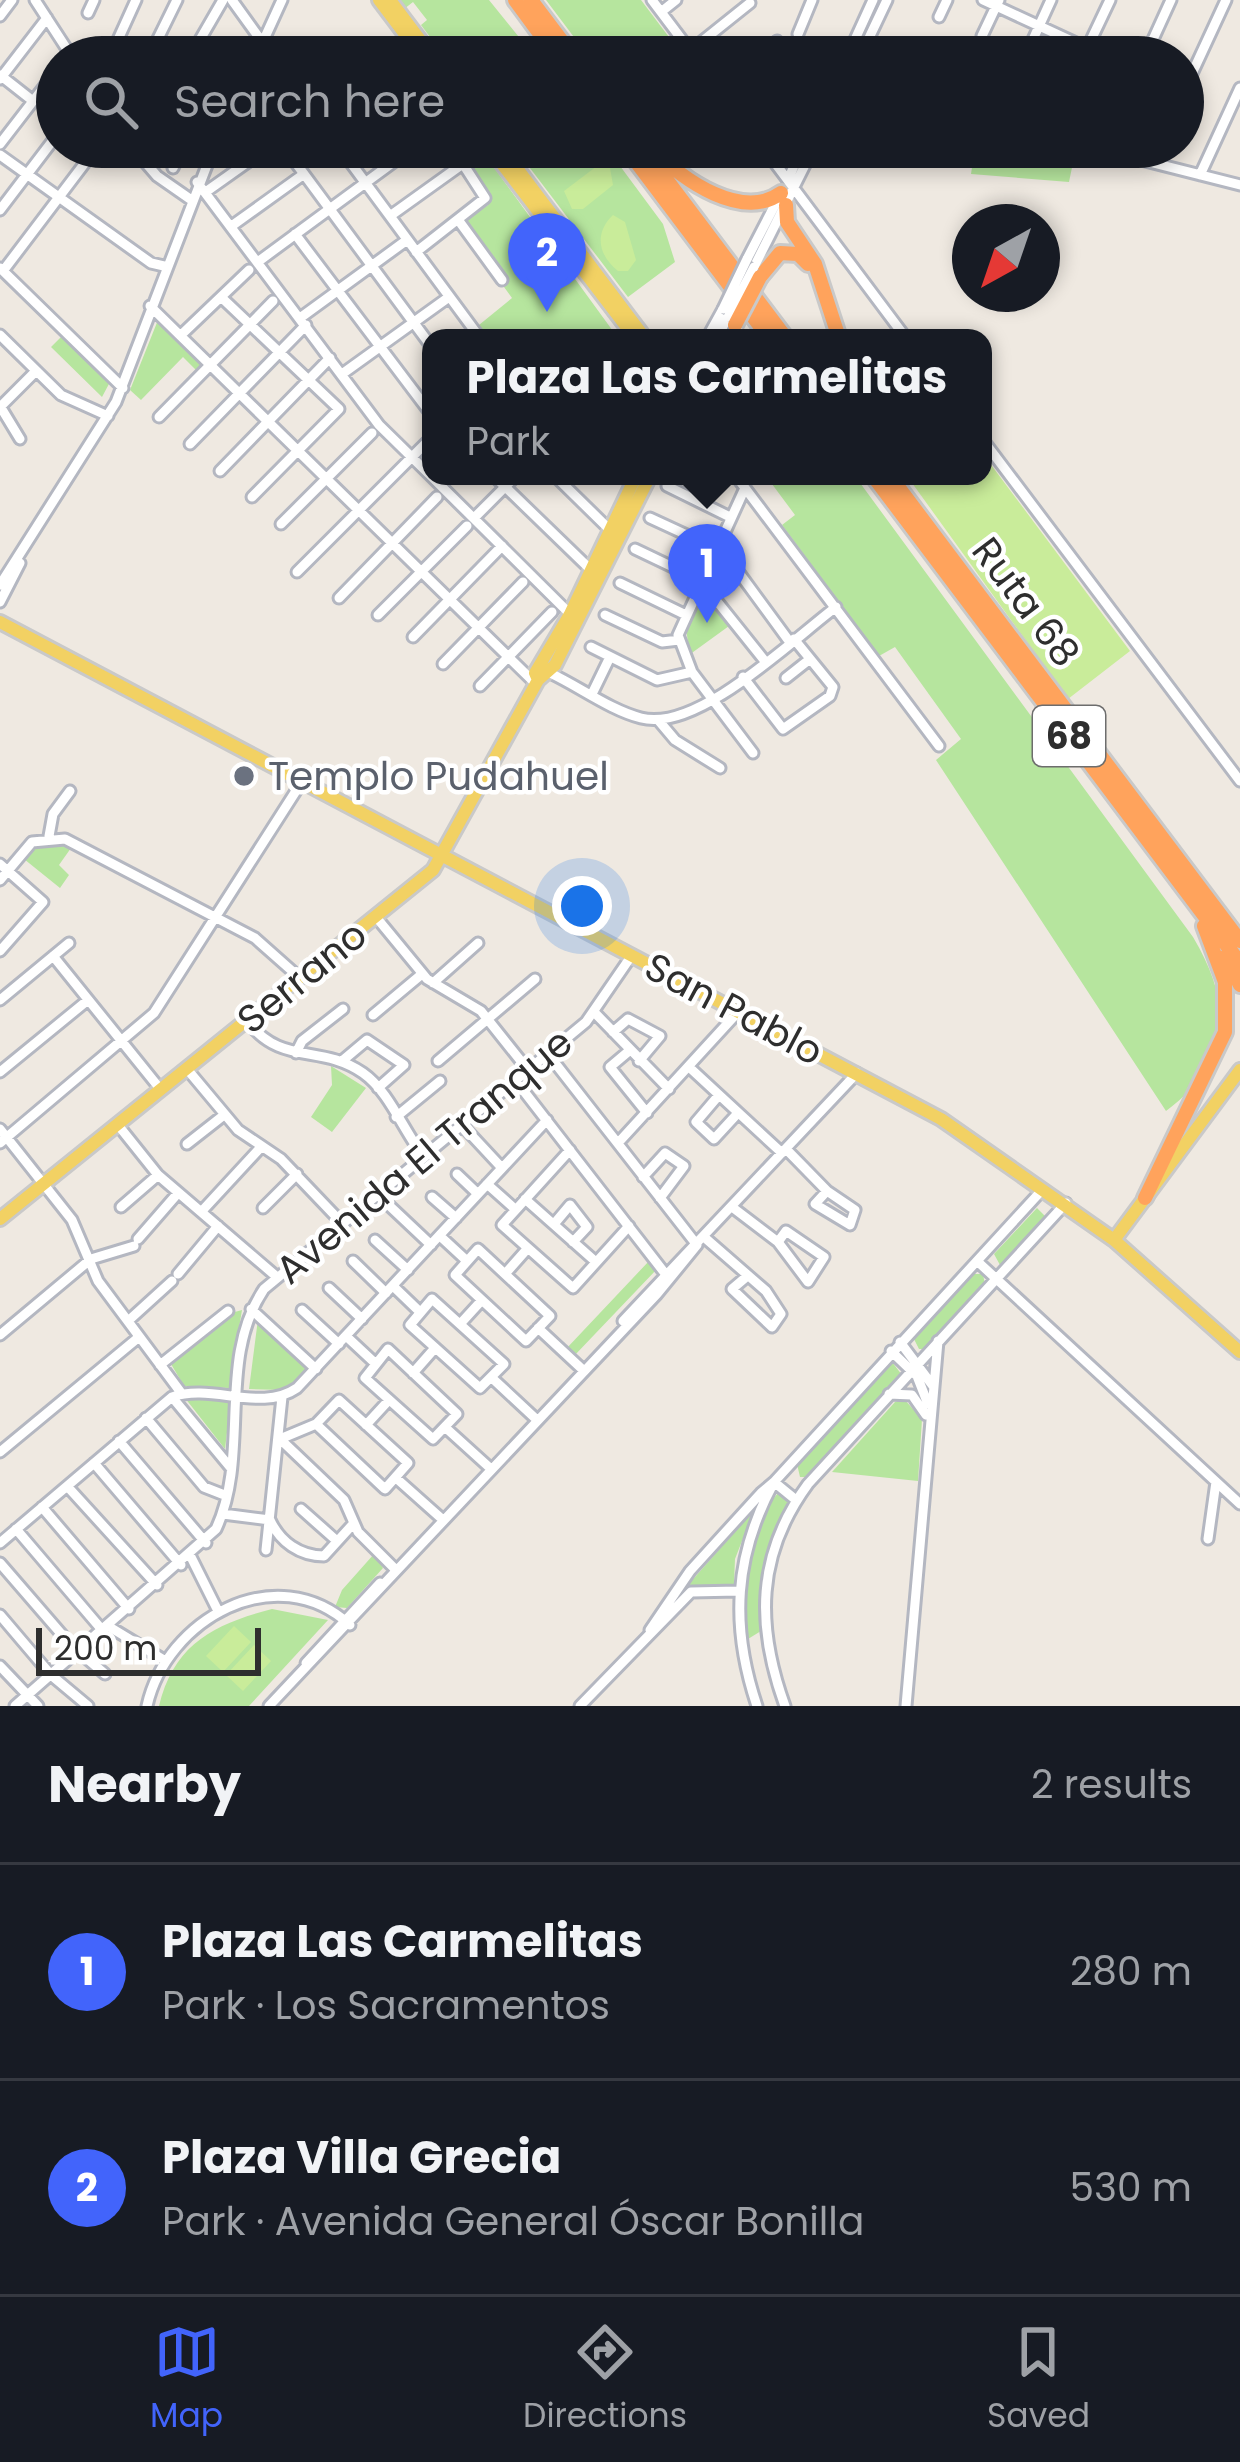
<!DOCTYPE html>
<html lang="en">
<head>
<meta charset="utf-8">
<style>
	:root { --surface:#171b24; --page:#242831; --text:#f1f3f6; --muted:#9ea1a6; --line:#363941; --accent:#4264fb }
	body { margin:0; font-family:Poppins,sans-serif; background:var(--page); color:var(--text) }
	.compass { position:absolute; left:952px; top:204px; width:108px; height:108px; border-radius:50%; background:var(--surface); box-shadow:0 6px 18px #0003; rotate:220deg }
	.scale { position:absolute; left:36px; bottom:30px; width:225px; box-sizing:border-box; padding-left:12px; border:6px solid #2e2e2e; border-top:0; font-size:33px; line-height:42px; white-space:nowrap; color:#2e2e2e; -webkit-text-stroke:9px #fff; paint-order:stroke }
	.you { position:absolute; left:582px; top:906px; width:42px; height:42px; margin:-30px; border:9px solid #fff; border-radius:50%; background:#1a73e8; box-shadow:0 0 0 18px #1a73e833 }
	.badge { display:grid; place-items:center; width:78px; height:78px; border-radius:50%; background:var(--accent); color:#fff; font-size:39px; font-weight:700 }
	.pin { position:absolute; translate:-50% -99px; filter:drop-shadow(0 3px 6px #0008) }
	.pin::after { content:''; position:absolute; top:63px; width:42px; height:36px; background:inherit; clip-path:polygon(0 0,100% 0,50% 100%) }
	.popup { position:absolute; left:422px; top:329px; width:570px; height:156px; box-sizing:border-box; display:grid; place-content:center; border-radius:24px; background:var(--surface); filter:drop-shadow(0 3px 9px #0005); font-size:39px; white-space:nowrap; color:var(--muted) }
	.popup b { font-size:45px; color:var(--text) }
	.popup::after { content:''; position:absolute; left:50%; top:100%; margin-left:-24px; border:24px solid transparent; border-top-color:var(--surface) }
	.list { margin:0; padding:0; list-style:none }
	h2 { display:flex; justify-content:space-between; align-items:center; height:156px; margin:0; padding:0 48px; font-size:51px }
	h2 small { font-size:39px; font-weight:400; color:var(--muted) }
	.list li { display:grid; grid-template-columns:78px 1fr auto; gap:36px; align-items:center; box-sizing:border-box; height:216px; padding:0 48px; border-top:3px solid var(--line) }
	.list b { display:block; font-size:45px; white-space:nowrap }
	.list p { margin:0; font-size:39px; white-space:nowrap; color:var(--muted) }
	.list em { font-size:39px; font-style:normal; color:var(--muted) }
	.icon { flex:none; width:66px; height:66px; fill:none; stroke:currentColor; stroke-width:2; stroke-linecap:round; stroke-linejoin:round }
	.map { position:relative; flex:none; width:1240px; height:1706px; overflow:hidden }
	.search { position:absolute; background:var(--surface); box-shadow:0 6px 18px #0003; left:36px; right:36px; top:36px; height:132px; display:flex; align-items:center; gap:30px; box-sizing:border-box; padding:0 42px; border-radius:66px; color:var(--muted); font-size:45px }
	.sheet { height:588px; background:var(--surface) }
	nav { display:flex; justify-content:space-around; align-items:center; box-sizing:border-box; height:168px; border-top:3px solid var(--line); background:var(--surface); font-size:33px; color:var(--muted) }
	nav a { display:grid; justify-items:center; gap:6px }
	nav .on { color:var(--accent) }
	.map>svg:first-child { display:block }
</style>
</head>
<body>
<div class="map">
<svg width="1240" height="1706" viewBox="0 0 1240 1706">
	<rect width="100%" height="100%" fill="#efe9e1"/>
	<path fill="#b6e59e" d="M397,0H489L535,57H445L421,25L427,20L413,2L404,9Z
		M546,0H641L684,57H589Z
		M456,147H479L618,338H488L479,325L512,298L459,225L488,205V192Z
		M514,147H606L663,224L675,262L628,297Z
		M975,147H1047L1075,153L1069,182L971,174Z
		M158,320L207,363L198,372L183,357L141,400L130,390Z
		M63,335L110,382L102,397L51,347Z
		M766,476H855L1193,937C1234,1006 1232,1062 1166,1111L936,760L961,739L895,647L879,656L782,525L795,515Z
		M702,589L729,626L689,655L686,625Z
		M52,843L71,848L59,865L69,875L60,888L24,859L33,849Z
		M331,1066L366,1088L332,1132L311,1117L332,1085Z
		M1037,1208L1046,1217L1000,1265L994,1254Z
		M649,1261L657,1269L574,1356L566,1349Z
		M972,1274H983L985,1285L925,1349H919L914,1339Z
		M242,1310L229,1388L184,1386L171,1364L231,1313Z
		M258,1319L310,1369L284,1390L249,1389Z
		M892,1362L902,1375L810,1477H800L797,1464Z
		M185,1398L231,1399L225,1449Z
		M904,1399L922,1419L918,1481L832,1472L895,1402Z
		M783,1489L792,1499L764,1565L761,1631L748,1639C734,1606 754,1509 783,1489Z
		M754,1510L735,1559L734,1584L687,1586Z
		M374,1554L383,1568L347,1608L335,1607L342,1590Z
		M272,1609L328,1620L249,1706H159C174,1644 214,1624 272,1609Z"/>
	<path fill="#c9ec9a" d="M597,166L610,168L613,185L583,209H572L564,191Z
		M613,215L625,222L636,260L628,271H618C598,255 594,233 613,215Z
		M983,454L1130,651L1068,699L907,476H983Z
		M234,1626L251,1642L223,1672L206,1656Z
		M254,1645L271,1661L243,1691L226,1675Z"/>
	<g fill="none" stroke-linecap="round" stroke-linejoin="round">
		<defs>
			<path id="minor" d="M35,0L72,57
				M136,0L116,44L144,57
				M232,0L273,57
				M652,0L695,57
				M983,0L1087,48
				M661,12L676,0
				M88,13L94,0
				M0,16L12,0
				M939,17L947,0
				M798,34L812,0
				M982,36L999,0
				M690,51L750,3
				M149,57L177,0
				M190,57L223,0
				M256,57L282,0
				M379,57H384
				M757,57L777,41
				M847,57L873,0
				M860,57L887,0
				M920,57L926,44
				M1025,57L1051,0
				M1083,57L1110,0
				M1145,57L1171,0
				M0,75L33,101
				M0,79L47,18
				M1183,93L1226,0
				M0,144L57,70
				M132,147L157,176L190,199
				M284,147L431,346
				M339,147L480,338
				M763,147L906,338
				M1090,147L1240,185
				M0,155L151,263L164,266
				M173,168L183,147
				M1200,175L1240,88
				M788,180L802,147
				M197,182L379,425L431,476
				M207,191L269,147
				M0,210L57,135
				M390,216L464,163
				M459,221L502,280
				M233,225L304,174
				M295,234L431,414
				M416,252L485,198L452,147
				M747,259L780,195
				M259,261L414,147
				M754,267L814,147
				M0,268L123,388
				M3,271L97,147
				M221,297L339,409
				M150,306L536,684
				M300,318L407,240
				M0,335L61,395L108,416
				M181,335L249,270
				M707,338L723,309
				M717,338L728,317
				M342,374L449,297
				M0,406L20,439
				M0,407L36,371
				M159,417L273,301
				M983,440L1240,781
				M190,444L306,325
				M220,471L330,358
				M431,476L570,614
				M494,476L591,570
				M555,476L610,530
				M736,476L939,746
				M667,486L730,517
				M745,488L678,635L692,672L753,753
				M252,497L339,409
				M474,518L516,476
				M650,518L715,548
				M281,524L372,433
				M718,544L789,641
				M635,549L700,580L764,660
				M297,572L431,438
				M620,583L684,614
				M0,585L116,402L214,147
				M339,598L437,497
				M0,602L20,563
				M378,615L467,526
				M605,615L662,642L679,640
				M413,637L502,546
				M591,647L657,680L692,672
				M443,664L523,582
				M550,673C580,687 610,710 641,718C697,733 792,640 836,607
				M743,677L783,729L830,696L833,687L794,639
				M786,678L810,659
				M480,686L552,612
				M592,694L610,657
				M659,721L675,740L720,768
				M49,836L53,814L70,791
				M0,864L43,902L0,951
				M0,880L32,842L65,839L255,938L300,978
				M376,917L427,979L481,1011L528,1070
				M53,956L161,1090
				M433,983L478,943
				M0,1000L69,943
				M595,1013L669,1089
				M373,1015L422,974
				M247,1021C283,1067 319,1043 363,1073C389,1091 404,1132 424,1157
				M613,1032L628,1019L660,1036L639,1061
				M629,1051L610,1067L647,1113
				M296,1053L302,1041L343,1009
				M548,1054L697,1245
				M342,1061L367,1040L404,1065L378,1088
				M438,1061L535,979
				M689,1067L782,1153
				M187,1069L238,1130L281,1159L342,1223
				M0,1072L88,1000
				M516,1081L667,1276
				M719,1095L696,1122L714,1139L738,1113
				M396,1117L440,1081
				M118,1125L158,1175L277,1277
				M462,1125L502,1168
				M0,1129L72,1220L98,1281L182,1394
				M0,1143L154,1013L303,780
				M618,1143L739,1011
				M187,1144L224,1115
				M786,1149L827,1191
				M570,1150L502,1225L573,1288L629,1226
				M457,1174L478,1194
				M643,1177L665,1153L684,1166L660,1198
				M487,1184L515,1209
				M827,1191L855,1210L850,1225L815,1204Z
				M377,1194L431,1245
				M432,1197L456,1218
				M525,1199L596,1262
				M121,1207L158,1175
				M732,1207L778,1242
				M263,1208L297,1174
				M201,1212L262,1146
				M554,1224L570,1205L587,1227L573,1242
				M786,1231L824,1257L808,1282L778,1242Z
				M440,1236L467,1261
				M704,1237L766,1291L781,1314L772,1327L732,1289L745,1278
				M138,1239L178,1193
				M375,1240L408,1270
				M478,1249L550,1316L526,1341L455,1275Z
				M353,1261L386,1293
				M977,1261L1240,1504
				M178,1274L218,1226
				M505,1274L528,1248
				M393,1286L420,1312
				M329,1288L362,1319
				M432,1299L504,1364L480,1388L410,1325Z
				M251,1309L316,1369
				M302,1310L339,1344
				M128,1321L172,1281
				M623,1321L857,1073
				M461,1323L482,1300
				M538,1328L582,1369
				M0,1335L91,1259L134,1246
				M346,1336L376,1364
				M900,1342L933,1386
				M388,1349L457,1414L433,1439L365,1378Z
				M891,1351L917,1376L928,1404
				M160,1365L228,1311
				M413,1373L435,1348
				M492,1378L536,1419
				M889,1394L912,1395L926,1415
				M172,1397L230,1467
				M146,1418L204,1487L227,1496
				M366,1425L389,1400
				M447,1429L490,1468
				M280,1439L316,1424L339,1400L408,1463L385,1489L316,1424
				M280,1439L344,1500L358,1532L395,1569
				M119,1441L206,1543
				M0,1452L139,1337
				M94,1463L181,1565
				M396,1478L442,1519
				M67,1486L157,1585
				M42,1507L129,1609
				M301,1509L337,1541
				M223,1514L270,1520
				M270,1520C280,1542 300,1556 324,1556L354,1523
				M16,1529L103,1631
				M1208,1539L1216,1482
				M0,1543L172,1397C212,1383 261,1413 297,1388L547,1120
				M266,1550L282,1397
				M191,1557L218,1611
				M0,1563L70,1644L105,1674
				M0,1615L51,1675L88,1706
				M108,1626L164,1660
				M650,1630L690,1571L761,1493L774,1482L796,1500
				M306,1663L380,1583
				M0,1666L38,1706
				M15,1706L216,1529C251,1454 216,1360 264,1289L586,1022L632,955
				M147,1706C166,1620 276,1557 350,1625
				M269,1706L657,1294L697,1245
				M580,1706L691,1592L738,1591
				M757,1706C730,1626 734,1556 774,1482L1043,1189
				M785,1706C756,1626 756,1555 808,1484L1066,1203
				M906,1706L938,1341"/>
			<path id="major" d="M379,0L422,57
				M390,0L433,57
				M489,147L635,338
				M501,147L645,338
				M0,622L941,1119L1114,1240L1240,1352
				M538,680L555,665L650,476
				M0,1219L433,870L538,680L535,673L570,614L636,476
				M1114,1240L1240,1070"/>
			<path id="highway" d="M515,0L557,57
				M531,0L574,57
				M625,147L769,338
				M642,147L786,338
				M655,151C683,181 743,221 781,193
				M786,205L787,222L815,264L839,338
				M760,277L780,253L798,254L808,264
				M873,476L1240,963
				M890,476L1240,941
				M1225,957L1240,985
				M1145,1198L1225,1032V982L1204,926"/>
		</defs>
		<use href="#minor" stroke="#b4b7c1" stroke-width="15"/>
		<use href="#major" stroke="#c9c9c9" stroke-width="18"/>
		<use href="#highway" stroke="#c9c9c9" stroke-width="20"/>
		<use href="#minor" stroke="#fff" stroke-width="9"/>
		<use href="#major" stroke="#f2d163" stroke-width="12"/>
		<use href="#highway" stroke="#ffa35c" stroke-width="14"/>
		<defs>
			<path id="minor-bridge" d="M723,309L747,259
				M728,317L754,267"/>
			<path id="highway-bridge" d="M735,325L760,277"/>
		</defs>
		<use href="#minor-bridge" stroke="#b4b7c1" stroke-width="15" stroke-linecap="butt"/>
		<use href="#highway-bridge" stroke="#c9c9c9" stroke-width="20" stroke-linecap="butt"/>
		<use href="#minor-bridge" stroke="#fff" stroke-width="9"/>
		<use href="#highway-bridge" stroke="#ffa35c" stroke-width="14"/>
	</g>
	<circle fill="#6b7280" stroke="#fff" stroke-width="4.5" cx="244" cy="776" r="12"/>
	<g text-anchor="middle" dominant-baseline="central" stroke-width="9" stroke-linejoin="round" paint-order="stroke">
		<rect fill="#fff" stroke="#6d6d6d" stroke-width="3" x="1033" y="706" width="72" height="60" rx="9"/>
		<g font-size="36" font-weight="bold" fill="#2e2e2e">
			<text x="1069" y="736">68</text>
		</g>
		<g font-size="39" fill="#2e2e2e" stroke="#fff">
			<text transform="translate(1026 602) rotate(53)">Ruta 68</text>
			<text transform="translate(302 977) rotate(-39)">Serrano</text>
			<text transform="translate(734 1009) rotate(28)">San Pablo</text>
			<text transform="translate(424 1156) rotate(-40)">Avenida El Tranque</text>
		</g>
		<g font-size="39" fill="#5b616d" stroke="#fff" text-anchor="start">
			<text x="268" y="776">Templo Pudahuel</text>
		</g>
	</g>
</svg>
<svg class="compass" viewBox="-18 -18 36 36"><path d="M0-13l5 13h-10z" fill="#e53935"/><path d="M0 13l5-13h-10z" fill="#9ea1a6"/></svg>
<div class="scale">200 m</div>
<div class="you"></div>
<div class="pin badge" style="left:707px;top:623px">1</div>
<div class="popup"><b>Plaza Las Carmelitas</b>Park</div>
<div class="pin badge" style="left:547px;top:312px">2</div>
<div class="search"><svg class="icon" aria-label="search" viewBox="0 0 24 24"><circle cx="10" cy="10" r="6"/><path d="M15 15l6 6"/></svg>Search here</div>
</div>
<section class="sheet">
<h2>Nearby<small>2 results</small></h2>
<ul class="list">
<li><span class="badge">1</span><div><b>Plaza Las Carmelitas</b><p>Park · Los Sacramentos</p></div><em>280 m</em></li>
<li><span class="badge">2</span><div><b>Plaza Villa Grecia</b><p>Park · Avenida General Óscar Bonilla</p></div><em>530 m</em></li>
</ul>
</section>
<nav>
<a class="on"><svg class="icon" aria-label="map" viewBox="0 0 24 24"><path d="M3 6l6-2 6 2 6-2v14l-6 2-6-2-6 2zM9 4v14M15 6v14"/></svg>Map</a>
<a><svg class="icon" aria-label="directions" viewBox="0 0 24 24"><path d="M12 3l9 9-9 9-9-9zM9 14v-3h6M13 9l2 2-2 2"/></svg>Directions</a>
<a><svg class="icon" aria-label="saved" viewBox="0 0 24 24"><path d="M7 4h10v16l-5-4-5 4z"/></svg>Saved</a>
</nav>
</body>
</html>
